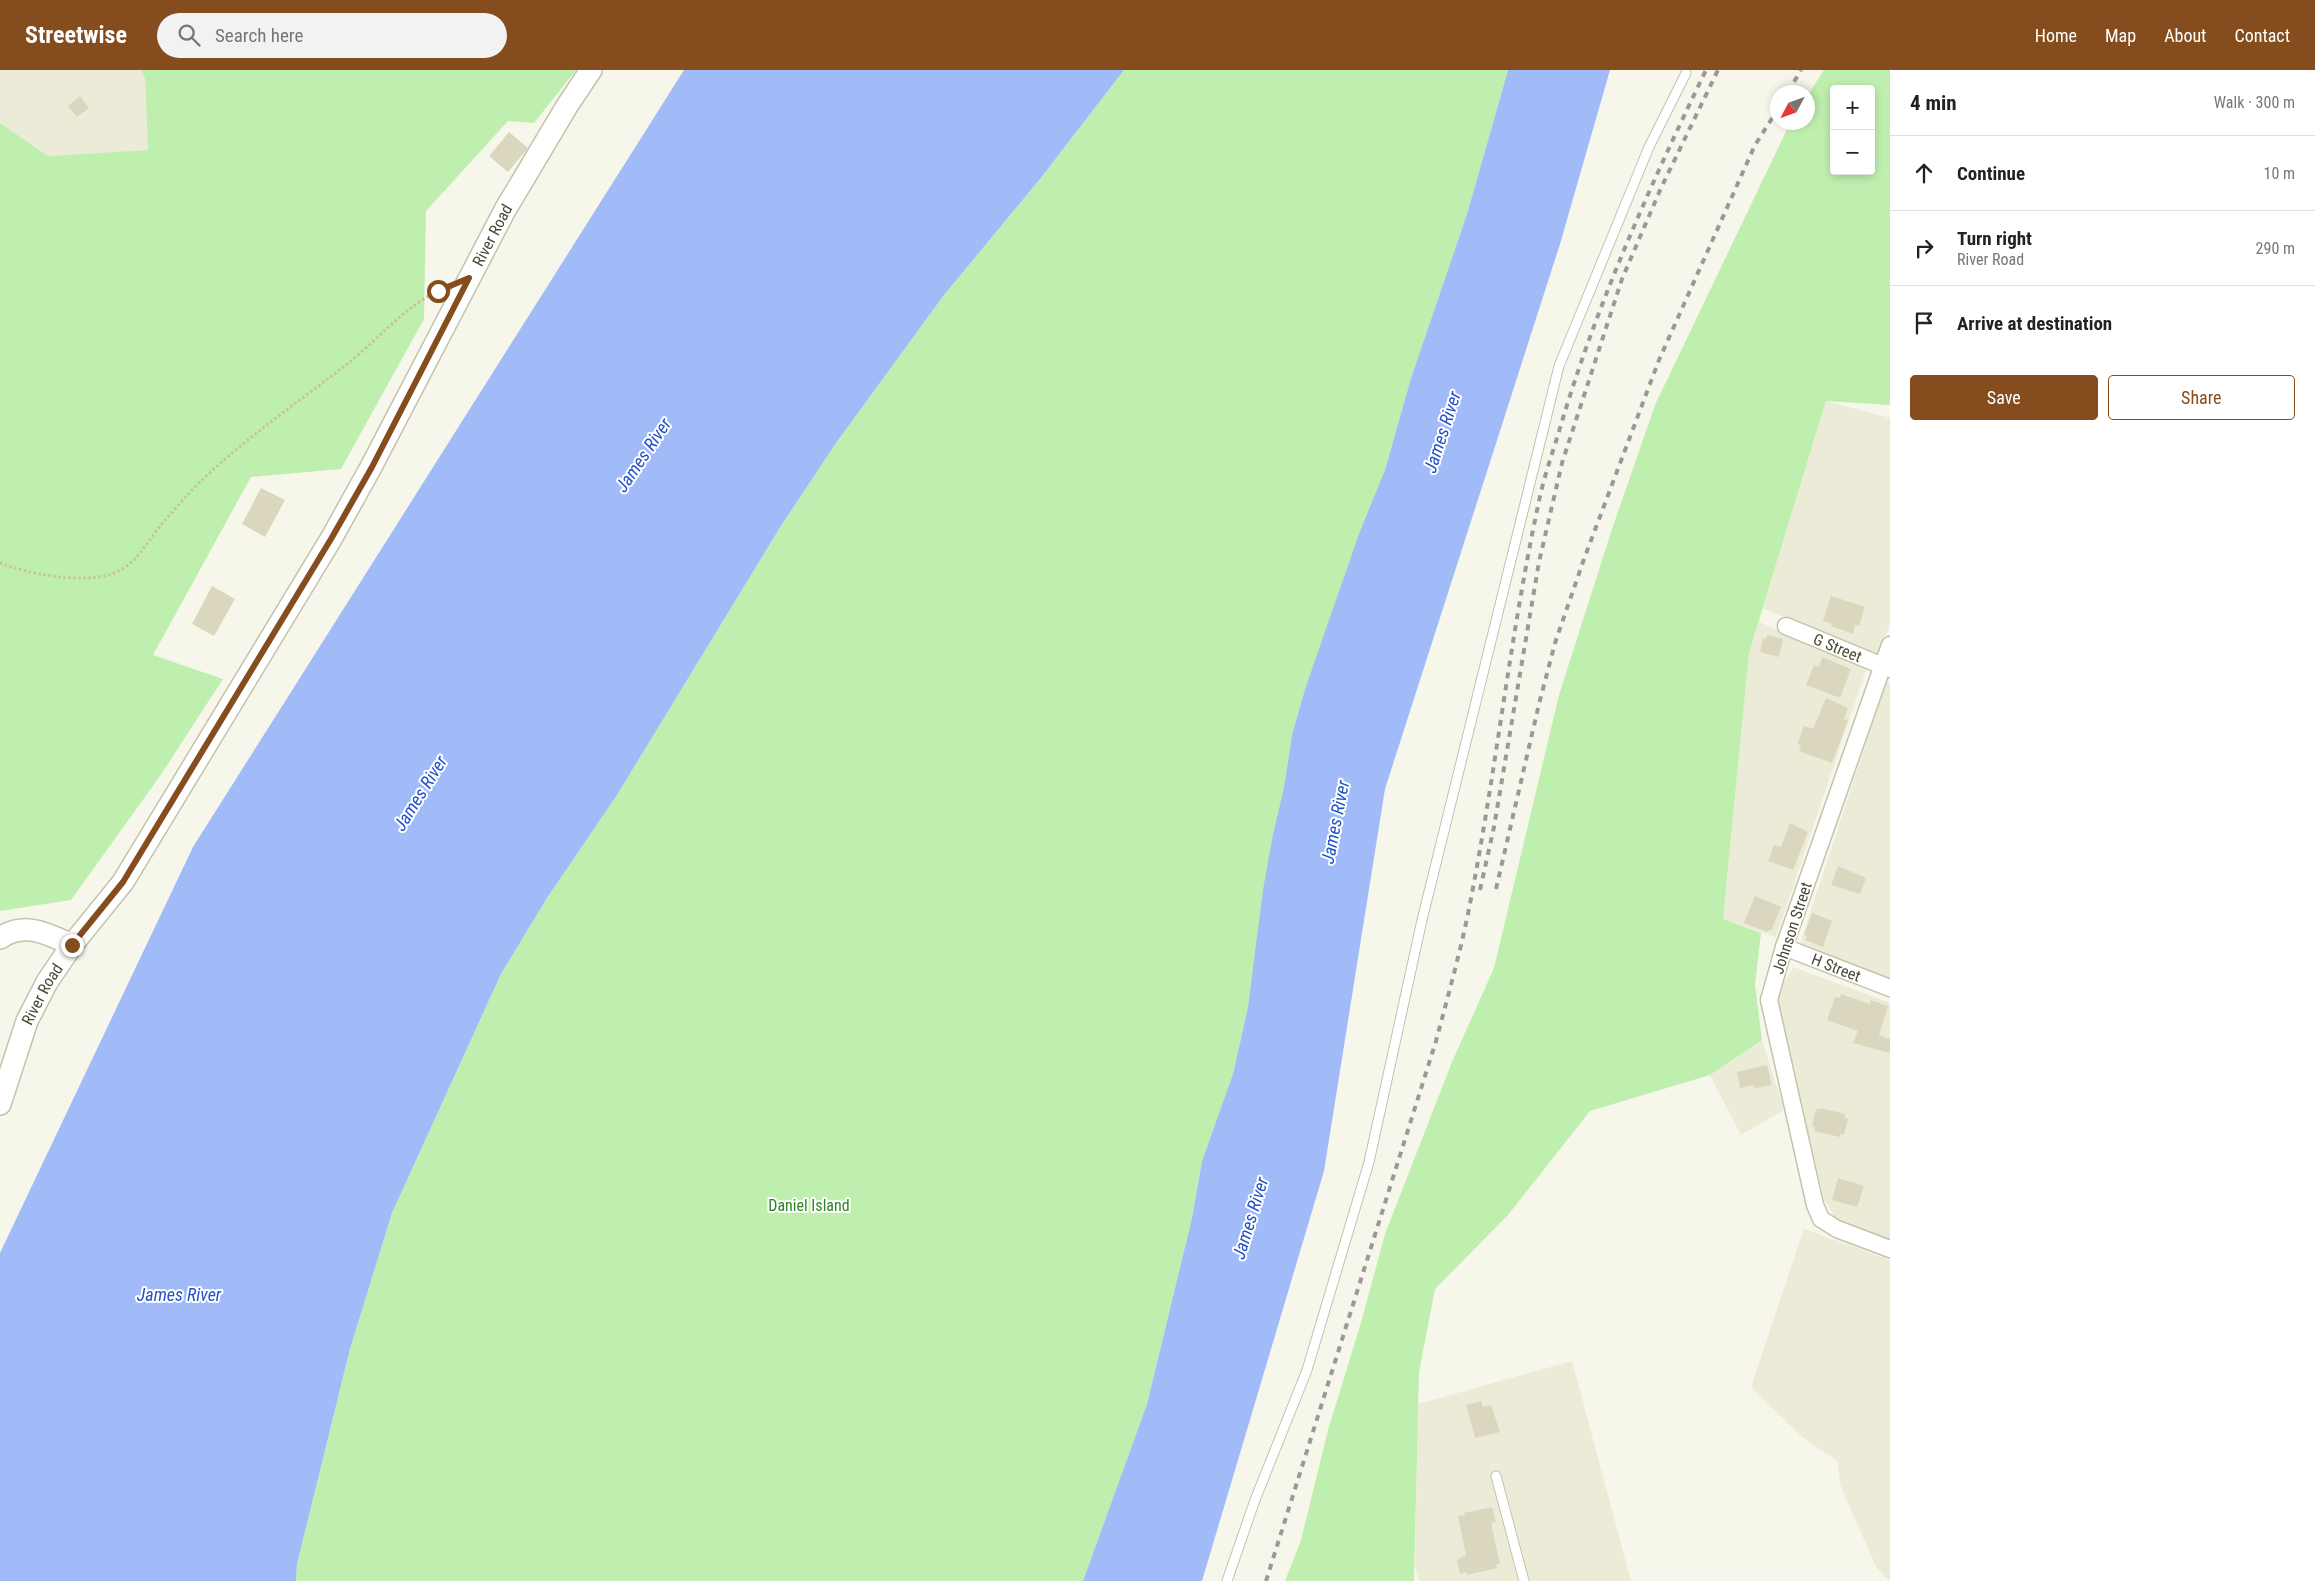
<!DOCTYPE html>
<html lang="en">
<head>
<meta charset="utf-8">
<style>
	:root { --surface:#fff; --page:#f2f2f2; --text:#222; --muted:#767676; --line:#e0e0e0; --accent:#854c1e }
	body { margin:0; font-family:"Roboto Condensed",sans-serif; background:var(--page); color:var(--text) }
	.controls { position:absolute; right:15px; top:15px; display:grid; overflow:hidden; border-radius:5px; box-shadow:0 2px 8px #0003 }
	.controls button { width:45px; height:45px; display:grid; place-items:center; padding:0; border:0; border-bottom:1px solid var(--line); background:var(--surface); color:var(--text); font:25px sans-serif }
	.compass { position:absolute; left:1770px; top:15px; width:45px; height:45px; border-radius:50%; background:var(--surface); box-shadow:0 2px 8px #0003; rotate:229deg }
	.stop { position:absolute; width:15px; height:15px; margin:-11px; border:4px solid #854c1e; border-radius:50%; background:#fff }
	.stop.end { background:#854c1e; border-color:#fff; box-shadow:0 1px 5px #0008 }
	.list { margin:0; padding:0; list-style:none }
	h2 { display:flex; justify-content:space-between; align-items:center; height:65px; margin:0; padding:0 20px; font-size:21px }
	h2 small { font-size:16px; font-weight:400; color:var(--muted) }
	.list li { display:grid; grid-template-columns:32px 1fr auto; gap:15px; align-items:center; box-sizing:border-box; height:75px; padding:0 20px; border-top:1px solid var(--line) }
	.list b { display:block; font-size:19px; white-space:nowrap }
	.list p { margin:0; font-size:16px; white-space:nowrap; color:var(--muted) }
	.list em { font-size:16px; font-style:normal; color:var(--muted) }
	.actions { display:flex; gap:10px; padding:15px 20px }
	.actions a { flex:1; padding:11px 0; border:1px solid var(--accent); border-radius:5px; text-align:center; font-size:18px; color:var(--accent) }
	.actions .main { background:var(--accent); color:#fff }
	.icon { flex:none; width:28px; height:28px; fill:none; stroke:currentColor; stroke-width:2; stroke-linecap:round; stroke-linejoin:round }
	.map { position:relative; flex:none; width:1890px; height:1511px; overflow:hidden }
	header { display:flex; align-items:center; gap:30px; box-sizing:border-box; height:70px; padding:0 25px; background:var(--accent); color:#fff }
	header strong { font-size:24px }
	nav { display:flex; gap:28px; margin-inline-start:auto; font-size:18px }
	.search { width:350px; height:45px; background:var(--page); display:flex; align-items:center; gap:12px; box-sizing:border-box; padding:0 18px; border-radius:28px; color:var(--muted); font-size:19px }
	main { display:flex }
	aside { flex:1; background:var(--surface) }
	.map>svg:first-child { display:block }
</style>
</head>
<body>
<header>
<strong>Streetwise</strong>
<div class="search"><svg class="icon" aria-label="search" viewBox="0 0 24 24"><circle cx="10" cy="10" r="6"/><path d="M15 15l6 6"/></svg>Search here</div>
<nav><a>Home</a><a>Map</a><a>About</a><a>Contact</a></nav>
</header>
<main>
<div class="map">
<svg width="1890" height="1511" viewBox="0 0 1890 1511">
	<rect width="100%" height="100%" fill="#f7f6ea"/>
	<path fill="#ebebd8" d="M0,0H141L145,9L148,80L48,86L0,53Z
		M1826,331L1890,348V552L1879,586L1763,538Z
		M1759,552L1867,597L1776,867L1723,849L1749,583Z
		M1886,612L1890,613V909L1799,877Z
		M1793,897L1890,933V1172L1865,1164L1835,1148L1824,1129L1776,928Z
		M1762,970L1784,1040L1741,1065L1710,1005Z
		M1804,1159L1890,1190V1511L1876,1497L1841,1417L1837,1391L1802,1367L1751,1317Z
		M1572,1291L1631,1511H1419L1415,1497L1418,1334Z"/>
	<path fill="#bfefaf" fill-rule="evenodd" d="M141,0H576L534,53L508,51L426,141L424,249L341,399L251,407L153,585L223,609L160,706L71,830L0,841V53L48,86L148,80L145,9Z
		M1124,0H1508L1467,144L1411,308L1385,400L1305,619L1292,665L1284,717L1273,764L1248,937L1233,1004L1202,1091L1192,1148L1147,1334L1083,1511H296L297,1494L350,1279L392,1143L501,904L547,828L617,725L779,459L836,373L944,225L1040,109Z
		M1824,0H1890V335L1826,331L1749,583L1723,849L1761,863L1755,915L1762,970L1710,1005L1590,1041L1508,1145L1435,1219L1419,1302L1414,1511H1285L1301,1470L1328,1360L1362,1249L1385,1164L1452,992L1494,898L1559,625L1612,459L1655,335L1790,53L1808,52V25ZM1834,19H1871V101H1834Z"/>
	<path fill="#a1bbf9" d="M684,0H1124L1040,109L944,225L836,373L779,459L617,725L547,828L501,904L392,1143L350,1279L297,1494L296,1511H0V1183L193,777Z
		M1508,0H1610L1560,174L1385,719L1324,1101L1202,1511H1083L1147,1334L1192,1148L1202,1091L1233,1004L1248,937L1263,820L1273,764L1284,717L1292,665L1305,619L1359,464L1385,400L1411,308L1467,144Z"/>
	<path fill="#dad7be" d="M80,26L89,38L77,47L68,36Z
		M509,62L528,78L508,102L489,86Z
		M261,418L285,430L265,467L242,454Z
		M212,516L235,529L214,566L192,554Z
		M1831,526L1865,537L1859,556L1855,555L1853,564L1831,556L1832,554L1823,551Z
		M1767,565L1783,569L1779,587L1760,582L1763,568L1766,569Z
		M1822,587L1851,599L1840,628L1806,615L1814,595L1819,597Z
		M1826,628L1848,638L1844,649L1848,650L1832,693L1799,681L1801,675L1797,674L1804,656L1813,659Z
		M1790,753L1808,762L1793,800L1768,791L1774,775L1781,777Z
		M1838,796L1866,808L1860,824L1831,815Z
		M1755,826L1781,837L1771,861L1768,860L1767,862L1744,853Z
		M1812,843L1832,851L1823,877L1805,870L1807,866L1804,865Z
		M1841,924L1870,934L1871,930L1888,936L1879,965L1890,969V983L1853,973L1858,961L1827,950L1835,927L1840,928Z
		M1767,995L1772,1015L1755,1018L1754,1015L1740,1018L1737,1002Z
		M1820,1038L1845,1044V1048L1848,1049L1844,1065L1840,1064V1067L1814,1061L1815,1057L1812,1056L1816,1039L1819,1040Z
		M1838,1108L1864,1116L1857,1137L1832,1130Z
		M1481,1331L1483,1337L1491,1335L1500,1362L1475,1368L1466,1335Z
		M1492,1437L1496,1452L1491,1453L1500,1494L1496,1495L1497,1498L1467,1505V1502L1460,1504L1457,1490L1466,1485L1458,1446L1465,1445L1464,1443Z"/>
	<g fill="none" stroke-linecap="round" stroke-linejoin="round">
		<defs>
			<path id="service" d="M1496,1406L1524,1511
				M1227,1511L1255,1430L1307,1300L1369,1092L1422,850L1559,296L1649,77L1686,3"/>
			<g id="minor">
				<path id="s1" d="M1786,556L1890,599"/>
				<path d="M1890,575L1784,877L1769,930L1815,1135L1821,1149L1837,1159L1890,1179"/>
				<path id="s2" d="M1784,877L1890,918"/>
			</g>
			<g id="tertiary">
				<path d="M0,868C25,851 48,864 72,875"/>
				<path id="s3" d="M0,1034L27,951L47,912L72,875L123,812L331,469L371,397L505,140L567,36L591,0"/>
			</g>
		</defs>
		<use href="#service" stroke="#c3c3ab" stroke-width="11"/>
		<use href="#minor" stroke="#c3c3ab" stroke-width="19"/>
		<use href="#tertiary" stroke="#c3c3ab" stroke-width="24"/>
		<path stroke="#c7c49b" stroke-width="3" stroke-dasharray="2.5 2.5" stroke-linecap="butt" d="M0,493C28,504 82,514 112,504C134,496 144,477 157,460C169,445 182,431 195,417C243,369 299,332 351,291C380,267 406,236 440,220"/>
		<use href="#service" stroke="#fff" stroke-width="9"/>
		<use href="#minor" stroke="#fff" stroke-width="16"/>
		<use href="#tertiary" stroke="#fff" stroke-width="21"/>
		<path stroke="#999" stroke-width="4" stroke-dasharray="6 6" stroke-linecap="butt" d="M1788,22L1801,0
			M1496,819L1539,634L1555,573L1584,489L1659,290L1755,75L1778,39
			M1480,820L1494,757L1539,492L1562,393L1622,209L1661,118L1718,0
			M1266,1511L1436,971C1449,922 1463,873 1472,823C1497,693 1511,561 1539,431C1544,406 1553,382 1560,358C1597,233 1650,116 1706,0"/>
	</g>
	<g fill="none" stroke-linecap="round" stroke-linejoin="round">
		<path stroke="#854c1e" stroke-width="6" d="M72,875L123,812L331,469L372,397L469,208L438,221"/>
	</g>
	<g text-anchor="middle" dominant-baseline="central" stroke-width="4" stroke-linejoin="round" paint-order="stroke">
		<g font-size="16" fill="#4c4a37" stroke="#fff">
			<text stroke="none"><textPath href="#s3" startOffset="1002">River Road</textPath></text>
			<text stroke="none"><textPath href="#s1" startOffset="56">G Street</textPath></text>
			<text transform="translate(1792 858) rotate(-72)">Johnson Street</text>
			<text stroke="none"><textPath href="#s2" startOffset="56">H Street</textPath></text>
			<text stroke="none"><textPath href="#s3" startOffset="118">River Road</textPath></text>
		</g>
		<g font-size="16" fill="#2a8622" stroke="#fff">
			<text x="809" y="1135">Daniel Island</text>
		</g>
		<g font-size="18" font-style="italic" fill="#2250c6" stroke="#fff">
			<text transform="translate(1442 362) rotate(-72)">James River</text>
			<text transform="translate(643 385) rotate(-56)">James River</text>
			<text transform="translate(420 723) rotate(-58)">James River</text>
			<text transform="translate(1335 752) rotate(-79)">James River</text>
			<text transform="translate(1250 1148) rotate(-73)">James River</text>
			<text x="179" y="1224">James River</text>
		</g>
	</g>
</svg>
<div class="controls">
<button>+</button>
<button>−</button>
</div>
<svg class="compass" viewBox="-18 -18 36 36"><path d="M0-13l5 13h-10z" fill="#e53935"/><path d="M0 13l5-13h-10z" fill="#767676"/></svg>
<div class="stop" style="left:438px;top:221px"></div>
<div class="stop end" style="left:72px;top:875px"></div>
</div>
<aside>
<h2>4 min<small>Walk · 300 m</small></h2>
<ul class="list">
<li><svg class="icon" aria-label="ahead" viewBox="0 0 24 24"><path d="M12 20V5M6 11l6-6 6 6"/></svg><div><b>Continue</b></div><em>10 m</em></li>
<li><svg class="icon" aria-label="right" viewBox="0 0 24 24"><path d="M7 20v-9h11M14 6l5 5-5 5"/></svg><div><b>Turn right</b><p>River Road</p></div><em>290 m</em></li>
<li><svg class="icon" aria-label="arrive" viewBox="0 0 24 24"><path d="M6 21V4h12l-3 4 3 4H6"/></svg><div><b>Arrive at destination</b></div></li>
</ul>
<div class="actions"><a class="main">Save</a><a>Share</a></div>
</aside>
</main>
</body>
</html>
